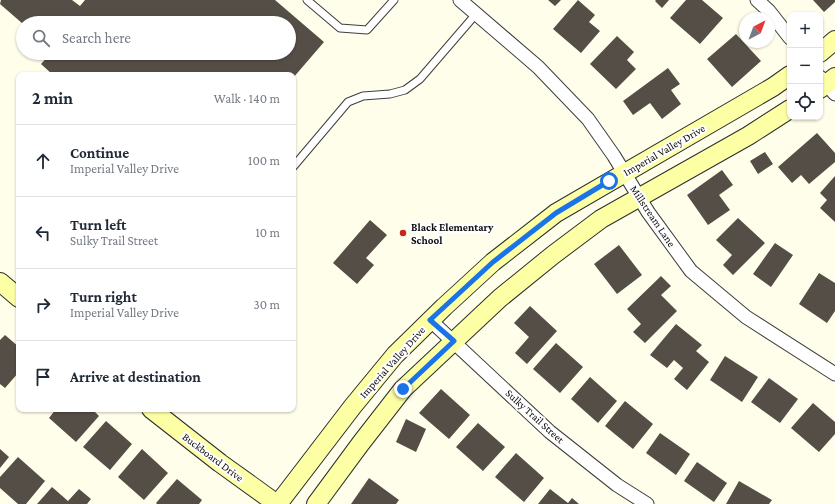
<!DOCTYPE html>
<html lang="en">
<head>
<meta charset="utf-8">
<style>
	:root { --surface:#fff; --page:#f2f2f3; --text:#1f2937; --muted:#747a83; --line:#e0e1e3 }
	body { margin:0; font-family:"Crimson Pro",serif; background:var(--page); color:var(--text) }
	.controls { position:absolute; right:12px; top:12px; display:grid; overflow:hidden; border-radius:8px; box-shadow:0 1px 3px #0004 }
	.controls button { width:36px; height:36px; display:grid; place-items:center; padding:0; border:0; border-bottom:1px solid var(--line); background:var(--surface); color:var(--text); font:20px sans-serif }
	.compass { position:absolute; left:739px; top:12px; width:36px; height:36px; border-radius:50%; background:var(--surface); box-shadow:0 1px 3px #0004; rotate:41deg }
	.stop { position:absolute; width:12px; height:12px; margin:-9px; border:3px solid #1a73e8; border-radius:50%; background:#fff }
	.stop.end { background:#1a73e8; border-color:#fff; box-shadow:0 1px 4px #0008 }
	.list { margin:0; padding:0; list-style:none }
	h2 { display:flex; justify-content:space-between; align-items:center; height:52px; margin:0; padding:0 16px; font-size:17px }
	h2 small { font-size:13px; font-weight:400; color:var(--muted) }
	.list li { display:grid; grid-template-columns:26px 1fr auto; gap:12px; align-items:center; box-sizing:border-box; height:72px; padding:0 16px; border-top:1px solid var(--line) }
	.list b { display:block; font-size:15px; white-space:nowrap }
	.list p { margin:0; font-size:13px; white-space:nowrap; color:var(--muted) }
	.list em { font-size:13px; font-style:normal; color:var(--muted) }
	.icon { flex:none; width:22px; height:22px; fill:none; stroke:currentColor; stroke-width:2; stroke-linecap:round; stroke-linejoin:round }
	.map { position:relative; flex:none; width:835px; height:504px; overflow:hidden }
	.search { position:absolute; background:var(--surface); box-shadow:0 1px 3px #0004; left:16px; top:16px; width:280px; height:44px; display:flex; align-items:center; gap:10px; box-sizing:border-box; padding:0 14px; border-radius:22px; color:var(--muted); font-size:15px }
	.panel { position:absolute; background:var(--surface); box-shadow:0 1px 3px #0004; left:16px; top:72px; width:280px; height:340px; border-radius:8px }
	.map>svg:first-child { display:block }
</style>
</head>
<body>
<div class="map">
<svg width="835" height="504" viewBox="0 0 835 504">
	<rect width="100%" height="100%" fill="#fffeea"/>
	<path fill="#554e47" d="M1,0H72L80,6L85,0H275L324,42L293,78V75H53L41,64L51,53H289V23H23V24L0,4Z
		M548,0H561L555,6Z
		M578,0L595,15L589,22L600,31L581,53L553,29Z
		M656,0H669L662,8L655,1Z
		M686,0H702L723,18L700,44L670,18Z
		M813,0H835V2L824,12Z
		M736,34L761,61L732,87L707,59Z
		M617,36L634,52L627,60L636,69L616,89L590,64Z
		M668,68L680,84L671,90L681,104L662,119L650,103L633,115L623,101Z
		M817,133L835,153V162L809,184L801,175L792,183L778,167Z
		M765,152L773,164L758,174L750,161Z
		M722,170L733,185L719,195L730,210L708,225L687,195Z
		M835,176V222L820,208L827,200L820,193Z
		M738,218L765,243L733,275L723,265L732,255L716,240Z
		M370,220L387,235L366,258L374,265L357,284L333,263Z
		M775,243L793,255L771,287L753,274Z
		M619,245L642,275L617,294L594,264Z
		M819,273L835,283V311L827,323L799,304Z
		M661,276L671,286L661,295L677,311L645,343L633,332L641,324L627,309Z
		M530,306L557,331L527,364L515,353L529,337L514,323Z
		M676,324L702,345L696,351L709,362L687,390L674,379L683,368L674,360L667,368L650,355Z
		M5,335L19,347V372L5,388L0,384V340Z
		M556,343L583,367L560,393L533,369Z
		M725,356L758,377L742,402L710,380Z
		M590,377L617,401L598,423L571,399Z
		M769,378L798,399L780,423L751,402Z
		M441,389L470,415L449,439L419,413Z
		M625,401L653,424L633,449L605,426Z
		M813,403L835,422V434L819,452L791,428Z
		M56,409H92L99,416L76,442L49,418Z
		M406,419L426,429L416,452L396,442Z
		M106,421L132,444L110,470L83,447Z
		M478,423L505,447L483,471L456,447Z
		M660,433L690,454L676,475L646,453Z
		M0,449L9,457L0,468Z
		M142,449L168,473L144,500L118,477Z
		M516,453L544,478L524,502L495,477Z
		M18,457L45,481L26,504H18L0,488V477Z
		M697,462L727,483L714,502L684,481Z
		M369,478L399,500L396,504H351Z
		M177,479L202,500L199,504H157L156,503Z
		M739,481L772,500L769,504H726Z
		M52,487L68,501L79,489L91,499L87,504H37Z
		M550,489L568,503L572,498L579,504H538Z"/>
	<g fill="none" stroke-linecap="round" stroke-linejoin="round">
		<defs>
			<path id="lane" d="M307,0L340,28L367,30L394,0
				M293,167L348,102L363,96L390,94L405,90L420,79L476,14"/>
			<path id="street" d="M460,0L538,67L588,119L614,156L648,212L691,271L746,317L835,374
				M757,0L769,11L790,38
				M820,77L835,94
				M430,320L550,432L617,485L647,504"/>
			<path id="secondary" d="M820,53L835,40
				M820,89L835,77
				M0,282L19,298
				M151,409L220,463L277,504
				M278,504L353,406L395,355L444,307L493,262L556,213L773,87L790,75
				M316,504L361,443L403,389L500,298L553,255L601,219L748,136L790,109"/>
		</defs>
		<use href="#lane" stroke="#3e3e3e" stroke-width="9"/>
		<use href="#street" stroke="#3e3e3e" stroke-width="15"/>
		<use href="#secondary" stroke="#2d2d2d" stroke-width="20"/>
		<use href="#lane" stroke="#fff" stroke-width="7"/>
		<use href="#street" stroke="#fff" stroke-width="13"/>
		<use href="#secondary" stroke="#fdffa5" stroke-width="18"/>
	</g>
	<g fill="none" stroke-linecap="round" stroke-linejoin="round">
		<path stroke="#1a73e8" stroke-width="5" d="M403,389L454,341L430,320L493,262L556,213L609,181"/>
	</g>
	<circle fill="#c92615" stroke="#fff" stroke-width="1.5" cx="403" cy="233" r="4"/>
	<g text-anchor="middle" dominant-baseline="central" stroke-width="4" stroke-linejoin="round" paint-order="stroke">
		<g font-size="11" fill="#0b0b0b" stroke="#fff">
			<text transform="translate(664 150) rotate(-30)">Imperial Valley Drive</text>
			<text transform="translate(653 216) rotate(56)">Millstream Lane</text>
			<text transform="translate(392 362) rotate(-48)">Imperial Valley Drive</text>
			<text transform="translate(535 416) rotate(42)">Sulky Trail Street</text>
			<text transform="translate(213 457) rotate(37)">Buckboard Drive</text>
		</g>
		<g font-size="11" font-weight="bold" fill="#0b0b0b" stroke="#fff" text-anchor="start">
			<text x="411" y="227">Black Elementary<tspan x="411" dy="13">School</tspan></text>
		</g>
	</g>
</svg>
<div class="controls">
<button>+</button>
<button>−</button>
<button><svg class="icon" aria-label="locate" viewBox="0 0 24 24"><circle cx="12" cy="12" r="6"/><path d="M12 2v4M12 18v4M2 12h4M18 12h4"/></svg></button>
</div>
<svg class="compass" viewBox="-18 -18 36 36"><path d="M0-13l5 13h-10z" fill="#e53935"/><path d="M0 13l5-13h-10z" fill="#747a83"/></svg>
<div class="stop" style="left:609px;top:181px"></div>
<div class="stop end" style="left:403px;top:389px"></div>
<div class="search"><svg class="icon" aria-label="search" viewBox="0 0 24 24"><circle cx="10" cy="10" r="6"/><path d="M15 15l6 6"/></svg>Search here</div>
<section class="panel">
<h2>2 min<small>Walk · 140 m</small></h2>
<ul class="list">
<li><svg class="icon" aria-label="ahead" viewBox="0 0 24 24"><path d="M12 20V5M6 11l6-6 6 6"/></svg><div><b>Continue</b><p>Imperial Valley Drive</p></div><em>100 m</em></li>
<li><svg class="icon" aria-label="left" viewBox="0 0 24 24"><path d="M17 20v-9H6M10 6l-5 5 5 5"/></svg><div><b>Turn left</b><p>Sulky Trail Street</p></div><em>10 m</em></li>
<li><svg class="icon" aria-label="right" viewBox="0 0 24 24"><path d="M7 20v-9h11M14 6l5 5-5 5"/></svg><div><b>Turn right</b><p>Imperial Valley Drive</p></div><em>30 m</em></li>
<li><svg class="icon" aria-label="arrive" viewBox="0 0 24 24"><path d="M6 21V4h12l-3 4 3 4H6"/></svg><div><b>Arrive at destination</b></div></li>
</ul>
</section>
</div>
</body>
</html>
